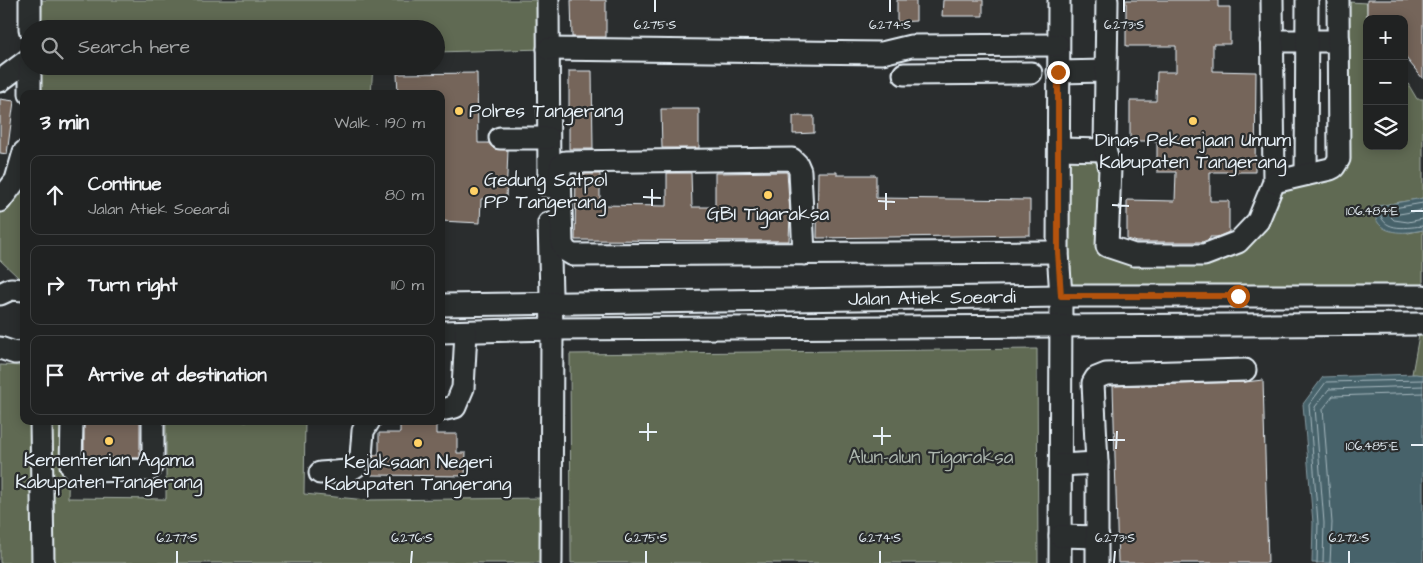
<!DOCTYPE html>
<html lang="en">
<head>
<meta charset="utf-8">
<style>
	:root { --surface:#202222; --page:#282a2a; --text:#f1f3f6; --muted:#a2a4a5; --line:#3d3f40 }
	body { margin:0; font-family:"Architects Daughter",sans-serif; background:var(--page); color:var(--text) }
	.controls { position:absolute; right:15px; top:15px; display:grid; overflow:hidden; border-radius:10px; box-shadow:0 2px 12px #0003 }
	.controls button { width:45px; height:45px; display:grid; place-items:center; padding:0; border:0; border-bottom:1px solid var(--line); background:var(--surface); color:var(--text); font:25px sans-serif }
	.stop { position:absolute; width:15px; height:15px; margin:-11px; border:4px solid #b45309; border-radius:50%; background:#fff }
	.stop.end { background:#b45309; border-color:#fff; box-shadow:0 1px 5px #0008 }
	.list { margin:0; padding:0; list-style:none }
	h2 { display:flex; justify-content:space-between; align-items:center; height:65px; margin:0; padding:0 20px; font-size:21px }
	h2 small { font-size:16px; font-weight:400; color:var(--muted) }
	.list li { display:grid; grid-template-columns:32px 1fr auto; gap:15px; align-items:center; box-sizing:border-box; height:80px; margin:0 10px 10px; padding:0 10px; border:1px solid var(--line); border-radius:10px }
	.list b { display:block; font-size:19px; white-space:nowrap }
	.list p { margin:0; font-size:16px; white-space:nowrap; color:var(--muted) }
	.list em { font-size:16px; font-style:normal; color:var(--muted) }
	.icon { flex:none; width:28px; height:28px; fill:none; stroke:currentColor; stroke-width:2; stroke-linecap:round; stroke-linejoin:round }
	.map { position:relative; flex:none; width:1423px; height:563px; overflow:hidden }
	.search { position:absolute; background:var(--surface); box-shadow:0 2px 12px #0003; left:20px; top:20px; width:425px; height:55px; display:flex; align-items:center; gap:12px; box-sizing:border-box; padding:0 18px; border-radius:28px; color:var(--muted); font-size:19px }
	.panel { position:absolute; background:var(--surface); box-shadow:0 2px 12px #0003; left:20px; top:90px; width:425px; height:335px; border-radius:10px }
	.map>svg:first-child { display:block }
</style>
</head>
<body>
<div class="map">
<svg width="1423" height="563" viewBox="0 0 1423 563">
	<rect width="100%" height="100%" fill="#2a2d2e"/>
	<filter id="ink" filterUnits="userSpaceOnUse"><feTurbulence type="fractalNoise" baseFrequency=".02" numOctaves="2"/><feDisplacementMap in="SourceGraphic" scale="10" xChannelSelector="R" yChannelSelector="G"/><feConvolveMatrix kernelMatrix="1 2 1 2 8 2 1 2 1" color-interpolation-filters="sRGB"/></filter>
	<g filter="url(#ink)">
		<path fill="#616b52" stroke="#a4aea5" d="M40,0H544V49L436,52V29H39Z
			M1349,2L1367,3V146H1404V77L1417,99H1423V198L1373,207L1408,233L1423,230V296H1061L1059,149L1105,150L1107,246L1134,255L1238,242L1274,182L1330,169L1349,41Z
			M37,66H373L371,94H37Z
			M24,174V278H19L0,260V213Z
			M1421,324H1423V375L1412,374Z
			M1037,349L1038,563H571L570,354Z
			M0,365L24,366V421H34L36,563H0Z
			M42,421H70L68,498L166,499V421H305L304,494L367,500L543,498L542,563H43Z"/>
		<path fill="#46626a" stroke="#879ba3" d="M1423,198V230C1408,233 1383,236 1376,219C1374,215 1374,210 1373,207Z
			M1416,374L1423,375V563H1312L1313,523L1303,404L1323,377Z"/>
		<g fill="none" stroke-linecap="round" stroke-linejoin="round">
			<path stroke="#a7b8bf" stroke-width="1" d="M1423,203L1382,210L1380,213C1384,233 1409,227 1423,226
				M1423,210L1393,215L1391,217L1394,220L1408,222L1423,219
				M1317,563L1318,523L1309,405L1326,382L1423,380
				M1323,563L1324,523L1315,407L1329,389L1423,386
				M1330,563L1332,523L1323,409L1333,396L1423,393"/>
		</g>
		<path fill="#74655a" stroke="#e8f1f8" d="M571,0H606V37H572Z
			M897,0H916V21L897,22Z
			M943,0H983V16H942Z
			M1126,0H1218V7H1230V44H1213V71L1256,72L1255,172H1210V201H1229V232L1217,237H1210V239L1202,242H1136L1127,239V200L1175,201L1176,172H1157V141H1130V101H1156L1157,72H1176V46H1126Z
			M1367,0H1423V79L1406,58L1404,50V19H1367Z
			M569,71H592L593,149H569Z
			M477,73L478,143H489L494,149L508,150L506,199H481L480,223L441,221V94H398L397,74Z
			M0,99L14,101L7,154L0,153Z
			M661,109H699V148H662Z
			M793,116H814V133L793,134Z
			M787,172L790,213L789,241L575,240L576,174H600V205L667,206V173H691L692,207H715V173Z
			M818,172H837V175H876V198L1030,200V235L817,238Z
			M1263,380L1268,563H1118L1113,386L1245,382Z
			M84,421H140V458H84Z
			M400,422H436V434H457V453H466L465,476L371,475V465L374,455H379V433H400Z"/>
		<g fill="none" stroke-linecap="round" stroke-linejoin="round">
			<defs>
				<g id="minor">
					<path d="M548,0L549,187"/>
					<path d="M1059,0L1058,252L1061,296L1060,563"/>
					<path d="M30,29V0"/>
					<path d="M1272,41H1339"/>
					<path d="M548,49L882,53L911,46L1058,45"/>
					<path d="M1058,72L1105,71"/>
					<path d="M904,74L1031,73"/>
					<path d="M0,81L29,59"/>
					<path d="M30,94V66"/>
					<path d="M500,138H548"/>
					<path d="M1059,149L1105,150L1107,0"/>
					<path d="M1105,150L1110,168L1107,246L1134,255H1204L1238,242L1258,221L1274,182L1272,0"/>
					<path d="M1306,174L1307,0"/>
					<path d="M1274,182L1330,169L1334,167L1339,159L1338,0"/>
					<path d="M0,201L16,180L24,152"/>
					<path d="M549,223L552,329L551,563"/>
					<path d="M804,254L800,171L797,164L792,159L565,162L561,165L560,171L562,244L566,251L573,255L1058,252"/>
					<path d="M0,294L11,289L24,290"/>
					<path id="s1" d="M441,305L1061,296H1423"/>
					<path d="M441,332L552,329L1423,324"/>
					<path d="M0,348L15,353L24,352"/>
					<path d="M441,410L455,407L463,388L466,332"/>
					<path d="M41,421L43,563"/>
					<path d="M72,421L71,466L75,471L149,470L153,463V421"/>
					<path d="M1060,465L1097,463"/>
					<path d="M320,473L348,471L356,466L361,456L363,431L369,421"/>
					<path d="M1060,536L1098,537"/>
					<path d="M1097,563V463L1093,383L1096,378L1106,374L1245,370"/>
				</g>
			</defs>
			<use href="#minor" stroke="#e8f1f8" stroke-width="25"/>
			<use href="#minor" stroke="#2a2d2e" stroke-width="21"/>
		</g>
	</g>
	<g fill="none" stroke-linecap="round" stroke-linejoin="round" filter="url(#ink)">
		<path stroke="#b45309" stroke-width="6" d="M1058,72V252L1061,296H1238"/>
	</g>
	<path fill="none" stroke="#e8f1f8" stroke-width="2" d="M655,12V0M890,12V0M1124,12V0M643,197L661,198M878,201L895,202M1112,205L1129,206M652,206V189M886,210V193M1411,211H1423M1120,214L1121,197M639,432H657M873,436H891M1108,440H1125M648,441V423M882,445V427M1411,445H1423M1116,449L1117,431M177,563V551M411,563L412,551M646,563V551M880,563V551M1114,563L1115,551M1349,563V551"/>
	<g fill="#ffd166" stroke="#2a2d2e" stroke-width="2">
		<circle cx="459" cy="111" r="5"/>
		<circle cx="1193" cy="121" r="5"/>
		<circle cx="474" cy="191" r="5"/>
		<circle cx="768" cy="195" r="5"/>
		<circle cx="109" cy="441" r="5"/>
		<circle cx="418" cy="443" r="5"/>
	</g>
	<g text-anchor="middle" dominant-baseline="central" stroke-width="4.5" stroke-linejoin="round" paint-order="stroke">
		<g font-size="19" fill="#e8f1f8" stroke="#2a2d2e">
			<text x="469" y="111" text-anchor="start">Polres Tangerang</text>
			<text x="1193" y="140">Dinas Pekerjaan Umum<tspan x="1193" dy="22">Kabupaten Tangerang</tspan></text>
			<text x="484" y="180" text-anchor="start">Gedung Satpol<tspan x="484" dy="22">PP Tangerang</tspan></text>
			<text x="768" y="214">GBI Tigaraksa</text>
			<text x="109" y="460">Kementerian Agama<tspan x="109" dy="22">Kabupaten Tangerang</tspan></text>
			<text x="418" y="462">Kejaksaan Negeri<tspan x="418" dy="22">Kabupaten Tangerang</tspan></text>
		</g>
		<g font-size="19" fill="#e8f1f8" stroke="#2a2d2e">
			<text stroke="none"><textPath href="#s1" startOffset="491">Jalan Atiek Soeardi</textPath></text>
		</g>
		<g font-size="19" fill="#abb5ad" stroke="#2a2d2e">
			<text x="931" y="457">Alun-alun Tigaraksa</text>
		</g>
	</g>
	<g font-size="12" text-anchor="middle" fill="#e8f1f8" stroke="#2a2d2e" stroke-width="4.5" stroke-linejoin="round" paint-order="stroke">
		<text x="655" y="29">6.275°S</text>
		<text x="890" y="29">6.274°S</text>
		<text x="1124" y="29">6.273°S</text>
		<text x="1372" y="215">106.484°E</text>
		<text x="1372" y="450">106.485°E</text>
		<text x="177" y="542">6.277°S</text>
		<text x="412" y="542">6.276°S</text>
		<text x="646" y="542">6.275°S</text>
		<text x="880" y="542">6.274°S</text>
		<text x="1115" y="542">6.273°S</text>
		<text x="1349" y="542">6.272°S</text>
	</g>
</svg>
<div class="controls">
<button>+</button>
<button>−</button>
<button><svg class="icon" aria-label="layers" viewBox="0 0 24 24"><path d="M12 4l9 5-9 5-9-5zM3 14l9 5 9-5"/></svg></button>
</div>
<div class="stop" style="left:1238px;top:296px"></div>
<div class="stop end" style="left:1058px;top:72px"></div>
<div class="search"><svg class="icon" aria-label="search" viewBox="0 0 24 24"><circle cx="10" cy="10" r="6"/><path d="M15 15l6 6"/></svg>Search here</div>
<section class="panel">
<h2>3 min<small>Walk · 190 m</small></h2>
<ul class="list">
<li><svg class="icon" aria-label="ahead" viewBox="0 0 24 24"><path d="M12 20V5M6 11l6-6 6 6"/></svg><div><b>Continue</b><p>Jalan Atiek Soeardi</p></div><em>80 m</em></li>
<li><svg class="icon" aria-label="right" viewBox="0 0 24 24"><path d="M7 20v-9h11M14 6l5 5-5 5"/></svg><div><b>Turn right</b></div><em>110 m</em></li>
<li><svg class="icon" aria-label="arrive" viewBox="0 0 24 24"><path d="M6 21V4h12l-3 4 3 4H6"/></svg><div><b>Arrive at destination</b></div></li>
</ul>
</section>
</div>
</body>
</html>
